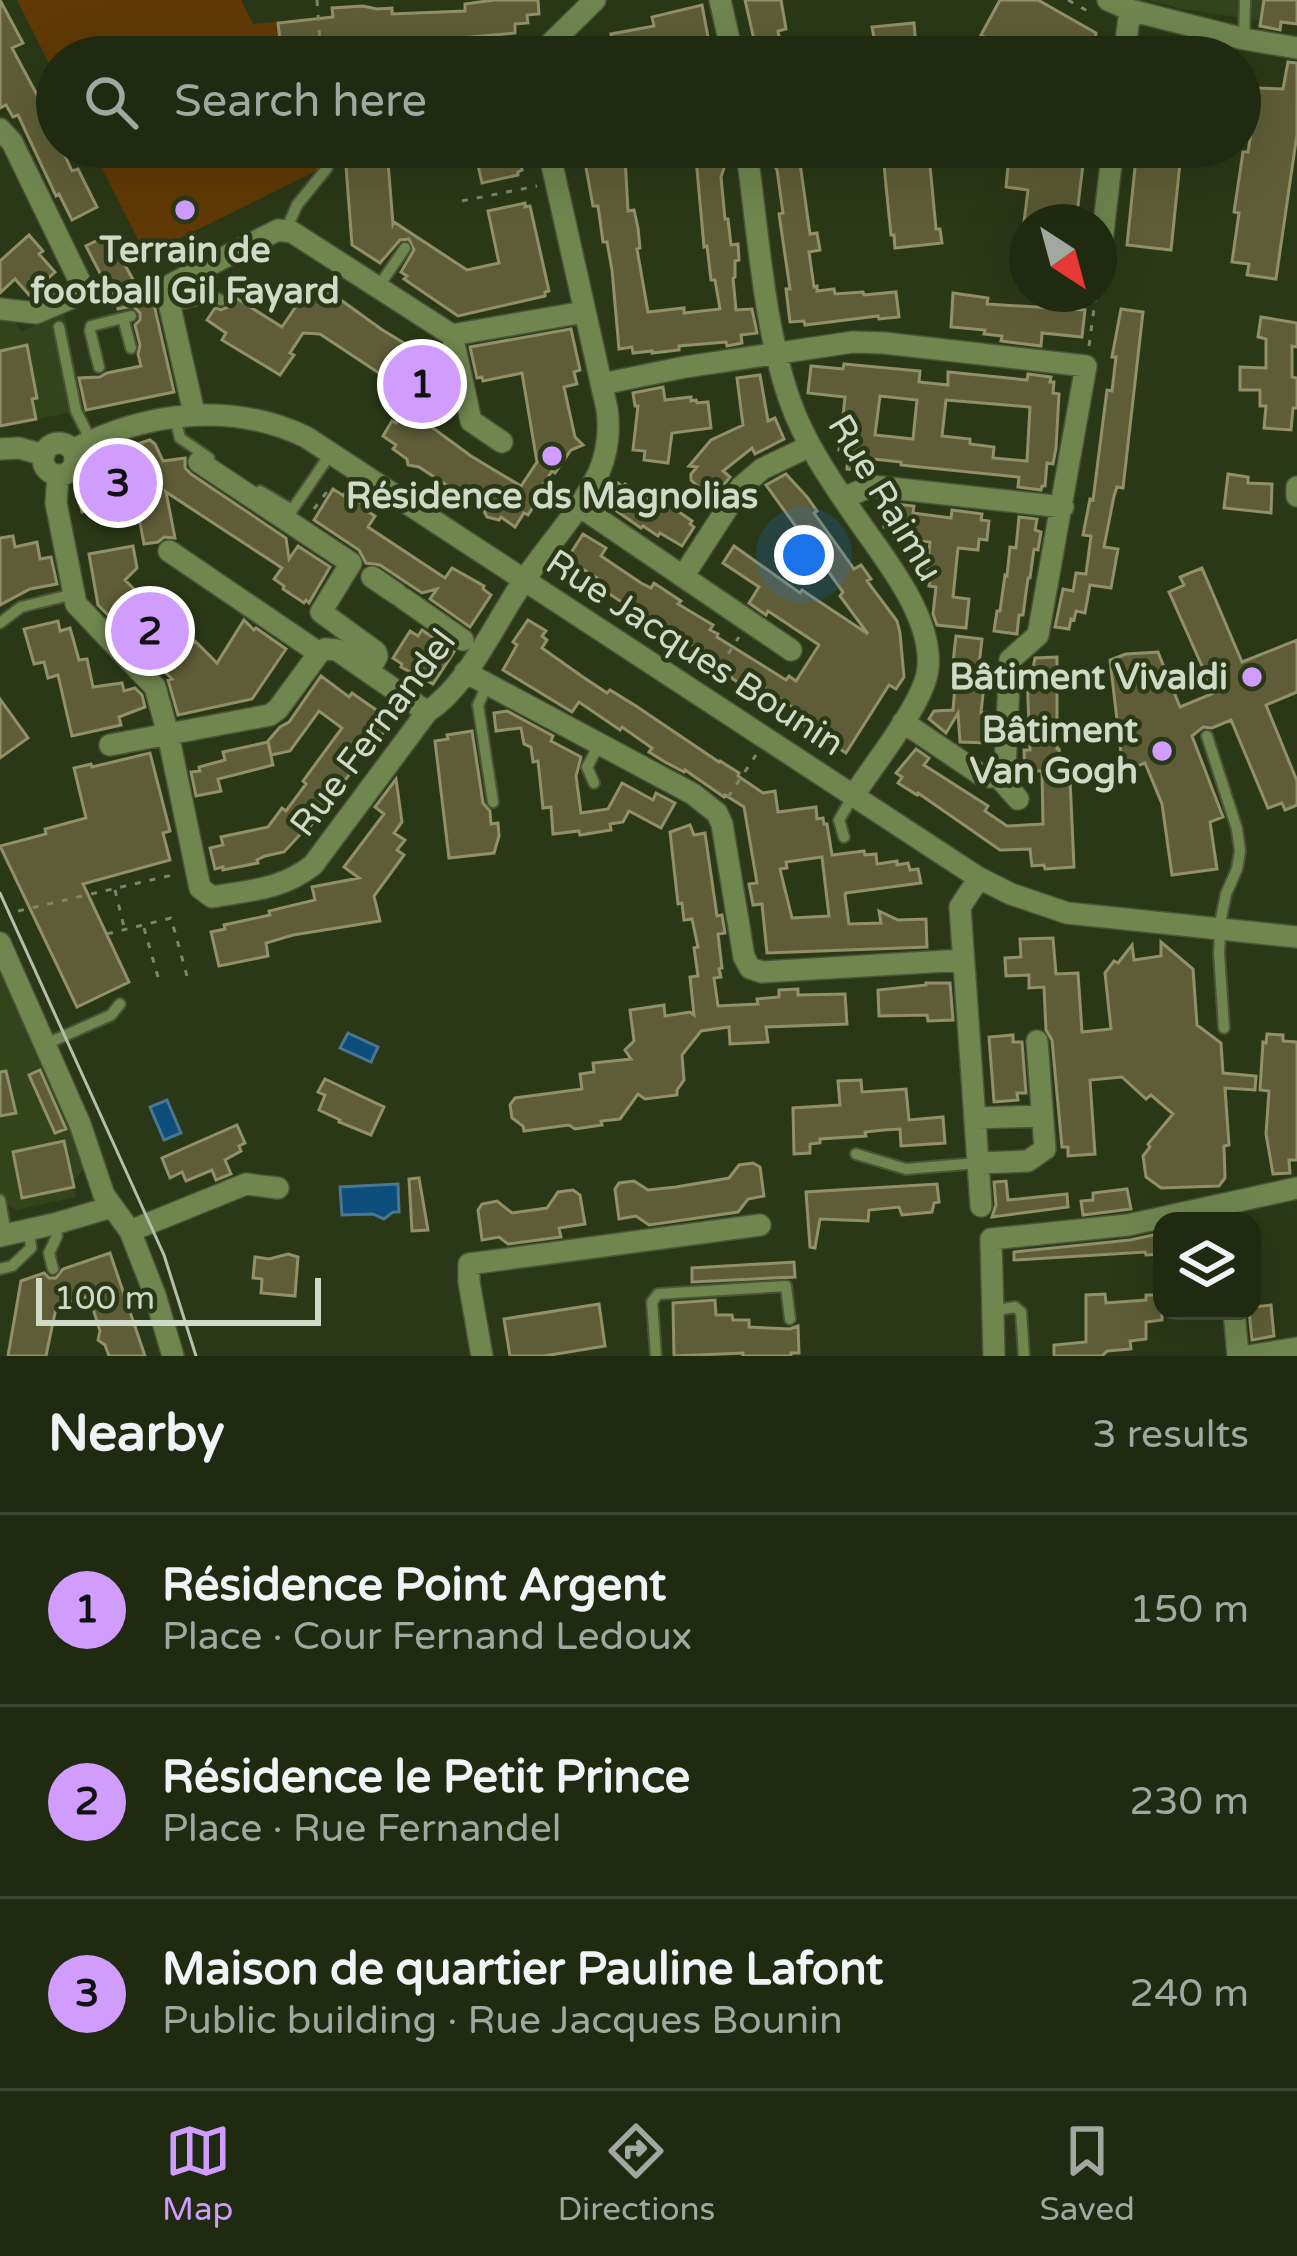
<!DOCTYPE html>
<html lang="en">
<head>
<meta charset="utf-8">
<style>
	:root { --surface:#202a11; --page:#28321a; --text:#f1f3f6; --muted:#a2a79f; --line:#3d4631; --accent:#d09dff }
	body { margin:0; font-family:"Varela Round",sans-serif; background:var(--page); color:var(--text) }
	.controls { position:absolute; right:36px; bottom:36px; display:grid; overflow:hidden; border-radius:24px; box-shadow:0 12px 48px #0002 }
	.controls button { width:108px; height:108px; display:grid; place-items:center; padding:0; border:0; border-bottom:3px solid var(--line); background:var(--surface); color:var(--text); font:60px sans-serif }
	.compass { position:absolute; left:1009px; top:204px; width:108px; height:108px; border-radius:50%; background:var(--surface); box-shadow:0 12px 48px #0002; rotate:144deg }
	.scale { position:absolute; left:36px; bottom:30px; width:285px; box-sizing:border-box; padding-left:12px; border:6px solid #d1dac6; border-top:0; font-size:33px; line-height:42px; white-space:nowrap; color:#d1dac6; -webkit-text-stroke:9px #2b3817; paint-order:stroke }
	.you { position:absolute; left:804px; top:555px; width:42px; height:42px; margin:-30px; border:9px solid #fff; border-radius:50%; background:#1a73e8; box-shadow:0 0 0 18px #1a73e833 }
	.badge { display:grid; place-items:center; width:78px; height:78px; border-radius:50%; background:var(--accent); color:#111; font-size:39px; font-weight:700 }
	.pin { position:absolute; translate:-50% -50%; border:6px solid #fff; box-shadow:0 3px 12px #0006 }
	.list { margin:0; padding:0; list-style:none }
	h2 { display:flex; justify-content:space-between; align-items:center; height:156px; margin:0; padding:0 48px; font-size:51px }
	h2 small { font-size:39px; font-weight:400; color:var(--muted) }
	.list li { display:grid; grid-template-columns:78px 1fr auto; gap:36px; align-items:center; box-sizing:border-box; height:192px; padding:0 48px; border-top:3px solid var(--line) }
	.list b { display:block; font-size:45px; white-space:nowrap }
	.list p { margin:0; font-size:39px; white-space:nowrap; color:var(--muted) }
	.list em { font-size:39px; font-style:normal; color:var(--muted) }
	.icon { flex:none; width:66px; height:66px; fill:none; stroke:currentColor; stroke-width:2; stroke-linecap:round; stroke-linejoin:round }
	.map { position:relative; flex:none; width:1297px; height:1356px; overflow:hidden }
	.search { position:absolute; background:var(--surface); box-shadow:0 12px 48px #0002; left:36px; right:36px; top:36px; height:132px; display:flex; align-items:center; gap:30px; box-sizing:border-box; padding:0 42px; border-radius:66px; color:var(--muted); font-size:45px }
	.sheet { height:732px; background:var(--surface) }
	nav { display:flex; justify-content:space-around; align-items:center; box-sizing:border-box; height:168px; border-top:3px solid var(--line); background:var(--surface); font-size:33px; color:var(--muted) }
	nav a { display:grid; justify-items:center; gap:6px }
	nav .on { color:var(--accent) }
	.map>svg:first-child { display:block }
</style>
</head>
<body>
<div class="map">
<svg width="1297" height="1356" viewBox="0 0 1297 1356">
	<rect width="100%" height="100%" fill="#2b3817"/>
	<path fill="#33431b" d="M1149,0H1263L1261,21L1181,9Z
		M64,312L83,410L0,426V321L13,318L21,332Z
		M0,972L72,1129L85,1169L73,1181L76,1197L16,1210L10,1206L0,1208Z"/>
	<path fill="#603904" d="M17,0H241L253,24L314,18L317,57H57V79Z
		M91,147H312L322,168L146,255Z"/>
	<path fill="#0d4d7c" stroke="#487792" stroke-width="3" d="M348,1033L378,1047L371,1062L340,1048Z
		M167,1100L181,1133L164,1140L150,1107Z
		M398,1184L399,1212H393L384,1219L373,1214L342,1215L340,1187Z"/>
	<path fill="#5e5d37" stroke="#919068" stroke-width="3" fill-rule="evenodd" d="M0,0L23,43L12,48L53,125L50,126L57,140V147H61L72,171L78,169L97,207L72,220L59,194L56,196L18,115L13,117L6,105L0,108Z
		M494,0H538L539,14L527,15L528,23L515,24V33L383,45V51L366,52V48L340,47L316,48L317,57H282L278,23L333,17L332,8L363,6L377,9L392,8V14L465,11V4Z
		M745,0H781L786,29L778,31L781,48L778,49L780,57H758Z
		M1000,0H1038L1096,33L1093,57H1019L981,35Z
		M1264,0H1297V24L1281,22L1280,30L1260,26Z
		M702,5L708,37L701,38V41L675,48L676,53L660,56L659,51L616,57L611,34L654,26L652,17Z
		M914,23L917,57H878L872,27Z
		M1288,62L1297,63V134L1276,279L1247,275L1249,264L1232,262L1239,213L1234,212L1243,152H1248L1258,88L1283,89Z
		M382,147L383,150H387L393,224L394,222L467,270L499,263L488,211L525,203V207L530,206L549,291L545,292V296L458,316L404,279L407,276L401,272L414,250L409,239L400,240L380,263L352,245L345,153H349V149Z
		M474,147H517L522,170L518,172V175L482,183Z
		M695,147H720L722,150L724,168L721,177L725,219H728L731,245L738,244L739,260L735,261V277L733,278L736,310L752,309L757,333L741,335L742,343L727,346L726,342L679,346V350L652,353V351L633,353L632,347L619,349L612,270L607,242H603L598,206H593L585,162L625,157L628,211L634,210L638,228L640,248L637,249L648,312L684,308V313L720,309L715,280H711L707,246L704,247Z
		M770,147H794L795,156H799L810,234L817,233L820,250L809,252L814,287L817,286V291L834,289L835,294L863,292L864,295L896,292L899,317L879,319L878,316L805,325L804,321L790,322L786,289H790L779,214L783,213L777,170L772,162Z
		M886,147H925L926,154L929,155L936,229H940L942,243L895,248L894,235H891L886,186L883,152H886Z
		M1010,147L1085,148L1076,222H1024L1028,190L1006,187Z
		M1148,147H1170V152L1181,153L1171,250L1127,245L1137,148L1148,150Z
		M29,235L43,251L39,254L55,272L29,295L15,279L0,293V261Z
		M108,235L139,290L155,287V309L174,392L86,410L79,378L100,377L107,373L141,366L138,354L140,345L135,325L140,320V313L133,306L118,309L110,280L105,283L86,246Z
		M309,287L321,294L324,290L341,300L381,329L425,356L422,361L446,379L449,389L426,423L471,456L521,486L537,462L522,373L483,381L482,377L477,378L470,347L571,329L580,370L574,372L577,384L564,387L575,437L583,445L571,450L555,473L552,471L534,498L537,501L528,515L524,513L515,527L501,517L499,520L487,517L483,509L419,467L408,465L407,459L393,449L396,445L383,436L392,421L396,423L410,399L403,394L400,387L320,334L303,333L290,353L294,355L280,375L222,340L226,333L207,320L215,308L221,310L228,307L231,300L228,293L282,327Z
		M953,293L988,298L987,304L1085,310L1082,337L1042,333L1041,346L1001,341L1002,336L984,334L985,330L951,327Z
		M1121,309L1143,312L1123,488L1117,487L1114,496L1104,547L1118,549L1111,588L1090,585L1085,613L1076,611L1074,620L1071,619L1069,629L1055,627L1063,589L1073,591L1076,573L1086,574L1091,536L1083,535L1090,499L1093,500L1107,390L1112,391L1116,357H1112Z
		M1261,317L1297,323V347L1292,346V377L1297,378V408H1293L1291,430L1264,428L1266,406H1260V390H1240V367L1266,368V339L1258,337Z
		M27,345L37,398L32,399L36,419L0,426V351Z
		M844,364L920,371L919,382L948,385V372L1027,380L1028,374L1051,377L1050,382H1054L1053,393L1059,394L1056,448L1053,464L1047,463L1045,486H1042L1041,490L1018,487L1019,477L910,466L901,465V462L873,459L863,460L862,470L847,469L848,456H844L845,451L839,450L841,431L844,430L842,426L845,397L808,393L811,366L843,369ZM880,396L917,400L913,439L875,435ZM946,400L1030,407L1027,461L993,458L994,447L970,444V439L942,436Z
		M760,375L768,421L775,418L784,439L755,454L752,448L723,471L730,477L718,492L710,485L704,492L691,480V474L697,467L689,466L711,440L743,425L737,378Z
		M663,387L665,400L691,397V401L696,400L697,403L708,402L711,428L672,433L668,463L644,460L645,451L633,450L638,406H635L633,393Z
		M150,440L155,444L163,461L185,458V468L191,474L286,538L289,559L298,546L330,567L309,603L306,600L304,603L283,589L284,586L274,579L282,568L166,492L175,538L164,537L158,542L144,544L134,491L118,497L97,491L99,508L82,512L78,493H85L88,464H94L95,467L117,450Z
		M786,474L807,497L817,511L814,513L854,569L861,565L871,579L867,581L897,621L900,633L904,677L896,689L889,685L846,753L801,724L807,717L755,682L750,691L695,652L698,649L645,614L643,616L608,593L600,604L586,595L597,578L567,559L583,534L606,548L601,556L641,583L651,588L654,583L681,601L678,604L713,625L710,630L718,634L717,637L786,680L789,676L796,681L819,645L768,611L766,615L749,603L759,587L723,563L734,546L800,593L802,590L868,634L840,596L843,592L766,485Z
		M1228,474L1248,477V483L1272,484L1271,513L1224,508Z
		M618,483L623,487L625,484L649,499L651,497L666,503L692,521L690,524L694,527L682,546L660,533L658,536L643,526L641,528L605,503Z
		M333,489L344,496L345,493L367,507L365,510L375,516L368,527L445,578L452,568L484,586L483,589L491,595L470,627L430,599L437,589L422,593L380,565L366,563L359,550L314,520Z
		M886,503L914,506L913,513L951,518L952,510L982,514L981,520L989,521L987,540L979,539L978,550L958,548L953,597L969,599L966,628L937,625L933,614L936,587L929,586L931,574H927L930,542L894,538L895,529L884,527Z
		M1019,517L1037,519L1035,530L1041,532L1038,550L1034,549L1030,578H1028L1023,615H1019L1017,634L994,631L997,611H1000L1005,575L1007,576L1010,547L1016,548Z
		M13,536L15,547L37,542L40,559L51,557L57,584L30,589L0,605V538Z
		M133,546L137,568L125,580L190,646L195,641L217,663L244,620L254,630L256,628L286,649L252,699L178,715L168,680L172,679L98,605L89,554Z
		M1202,568L1242,662L1297,640V692L1266,705L1297,781V805L1285,810L1282,803L1268,808L1231,720L1212,728L1203,727L1192,736L1223,817L1210,822L1217,869L1172,875L1162,804L1145,763L1123,771L1110,660L1126,654L1158,652L1180,707L1214,693L1169,592L1184,585L1180,577Z
		M528,620L546,631L542,636L547,640L542,648L583,677L607,693L610,690L636,706L719,762L720,761L739,773L738,776L763,793L775,791L778,812L816,807L817,819L823,818L824,824H827L832,855L864,851L865,855L876,854L877,864L897,861V865L908,863L910,870L918,869L921,883L846,893L845,895L849,924L881,923L879,911L898,920L926,919L927,947L767,953L762,904L753,905L749,884L757,883L744,807L725,795L724,797L685,770L684,772L665,762L649,752L652,748L622,727L620,730L579,702L572,712L503,670L517,645L513,642ZM822,857L829,916L792,918L780,869L787,868L786,862Z
		M58,621L60,631L70,628L79,660L87,659L93,687L122,683L124,691L135,688L142,695L145,707L119,717L121,725L72,736L58,675L48,678L44,662L34,664L24,629Z
		M422,630L454,652L433,684L401,667L402,664L393,658L410,631L418,636Z
		M956,636L982,639L979,665H986L981,713H987V743L960,742L958,713L946,733L929,719L934,711L953,710L957,663L953,662Z
		M1057,657V749H1059L1060,758L1069,757L1074,867L1045,869L1044,865L1032,866L1030,849L1000,850L918,793L917,795L898,783L902,777L896,773L916,749L929,758L924,765L988,806L985,811L1007,826L1043,824L1042,771H1025L1024,750H1030L1027,675H1029V668H1033L1035,658Z
		M321,676L349,697L352,693L382,714L378,720L388,727L372,747L365,742L346,767L352,771L309,828L307,827L284,852L265,856L257,860L258,863L223,870V867L215,869L210,848L223,845L221,837L268,827L282,808L286,811L306,784L303,781L342,728L319,711L290,751L271,755L268,741L280,727L289,722Z
		M0,699L28,738L0,758Z
		M507,711L553,736L551,741L581,757L576,776L581,813L608,809L622,783L653,800L656,793L675,803L661,828L629,811L623,822L610,824L611,830L580,835L579,831L553,834L551,807L543,808L538,761L533,762L531,747L524,744L521,728L496,731L494,713Z
		M472,731L483,803L490,811L491,824L498,823L499,836L494,853L449,858L435,741L448,739L447,735Z
		M268,742L273,765L218,779L221,791L196,796L191,772L200,771L199,767L225,760L223,752Z
		M150,753L170,831L163,833L170,860L83,884L129,982L77,1007L0,846L46,834L45,829L86,818L74,768L91,764L92,767Z
		M396,779L402,822L394,833L405,840L397,850L404,855L374,896L380,921L293,935L266,943L268,956L219,966L211,932L225,929L224,925L270,915L269,911L315,900L312,887L359,878L344,867L384,814L375,807Z
		M690,825L694,835L705,833L717,916L722,915L725,933L718,934L722,968L719,969L721,977L714,978L718,1006L758,1004L757,999L779,997V990L798,989V995L845,994L847,1024L766,1027L768,1042L730,1044L729,1027L701,1031L682,1055L684,1080L677,1090V1095L645,1099L638,1094L620,1119L601,1121L602,1125L575,1129L569,1125L524,1131L523,1126L512,1118L510,1105L515,1098L582,1089L580,1074L594,1072L593,1063L631,1059L625,1050L634,1041L630,1010L664,1005L665,1016L690,1012L694,1015L690,977L698,976L694,948L698,947L692,919L684,920L682,903L678,904L670,832Z
		M1053,938L1056,974L1078,973L1082,1032L1111,1029L1105,973L1114,961L1118,963L1132,945L1134,960L1161,956V942L1193,969L1197,1025L1221,1043L1223,1073L1256,1076L1255,1090L1225,1088L1229,1145L1224,1146L1225,1178L1219,1186L1161,1188L1146,1177L1143,1156L1150,1147L1148,1144L1173,1114L1151,1095L1146,1099L1122,1077L1090,1080L1095,1154L1068,1156V1147H1062L1052,1040L1046,1030L1044,987L1029,988V975L1006,976L1005,958L1021,957L1020,939Z
		M926,983H950L953,1020L928,1021L927,1015L879,1016L878,990L926,985Z
		M1267,1034L1283,1035V1041L1297,1042V1160H1289L1290,1173L1273,1174L1266,1134L1269,1091L1260,1090L1263,1042L1266,1043Z
		M1013,1035V1042H1022L1026,1093H1017L1018,1100L994,1102L989,1037Z
		M40,1070L66,1129L55,1133L29,1075Z
		M6,1071L16,1113L0,1116V1072Z
		M325,1079L384,1107L371,1135L339,1122L340,1120L319,1110L325,1095L318,1092Z
		M861,1080L862,1092L906,1089L909,1120L943,1117L945,1143L901,1146L900,1129L884,1130L865,1132L866,1136L820,1139V1143L810,1144V1153L794,1154L793,1108L840,1105L838,1081Z
		M237,1125L245,1143L239,1146L241,1151L225,1160L231,1174L216,1180L212,1170L186,1181L182,1172L170,1178L162,1158Z
		M64,1141L74,1187L22,1198L13,1152Z
		M753,1163L760,1167L764,1196L748,1199L738,1212L649,1225L636,1216L619,1219L615,1189L619,1183L634,1181L648,1190L676,1187L729,1178L739,1165Z
		M419,1178L428,1230L412,1231L409,1179Z
		M1006,1181L1008,1200L1067,1194L1068,1207L992,1217L996,1205L994,1182Z
		M937,1184L939,1202L934,1203L932,1212L902,1215L899,1207L869,1210L868,1221L820,1219L815,1248L810,1247L806,1192Z
		M1127,1189L1131,1209L1083,1215L1081,1201L1093,1200V1193Z
		M573,1190L580,1195L585,1224L559,1228L561,1237L508,1244L499,1237L482,1240L478,1210L482,1204L497,1201L512,1213L547,1208L558,1192Z
		M1162,1233V1254L1146,1255L1145,1252L1014,1260V1252L1130,1240Z
		M110,1253L145,1356H109L105,1345L98,1340L100,1331L89,1296L56,1308L46,1356H8L21,1281L44,1273L49,1278H56L63,1269Z
		M288,1254L298,1257L295,1296L261,1293L262,1279L253,1278L255,1257L269,1259Z
		M794,1262L795,1277L692,1282V1268Z
		M1105,1294L1106,1303L1146,1300V1295H1162V1320L1146,1322V1339L1130,1341L1131,1349L1107,1351L1102,1356H1054V1345L1086,1342V1295Z
		M715,1300L716,1315H732L733,1320H749V1327L790,1329L798,1326L799,1353H791V1356H743V1353L674,1356L673,1303Z
		M599,1304L605,1346L544,1356H510L504,1319Z
		M1271,1305L1274,1336L1252,1340L1249,1311H1252V1307Z"/>
	<g fill="none" stroke-linecap="round" stroke-linejoin="round">
		<defs>
			<path id="lane" d="M1244,39L1245,0
				M286,230L297,205L327,168L318,147
				M379,286L405,248
				M167,307L212,296L221,300
				M123,318L131,348
				M59,327L76,411L91,441
				M99,367L90,331L91,326L131,316
				M175,418L180,438L209,458
				M260,491L292,510L331,453
				M0,623L21,607L74,594
				M488,683L478,705L493,802
				M1207,736L1237,829L1240,851L1237,869L1226,894L1221,918L1219,953L1224,1028
				M594,783L587,767L599,745
				M844,837L839,820L853,796
				M46,1044L111,1015L120,1004
				M856,1154L906,1169L978,1163
				M0,1200L6,1234
				M0,1269L12,1266L31,1248L29,1230
				M53,1269L49,1253L57,1236L54,1224
				M992,1311L1015,1307L1021,1312L1024,1356
				M656,1356L652,1302L658,1294L786,1286L790,1319"/>
			<path id="street" d="M720,0L733,57
				M1108,0L1130,10L1244,39L1297,48
				M541,57L543,51L595,0
				M1124,57L1130,10
				M0,129L12,142L85,292L36,313L0,309
				M746,147C758,227 763,325 790,401C804,441 829,478 853,513C881,554 933,615 928,668C925,702 873,765 854,795
				M1099,266L1113,147
				M452,335L471,421L502,442
				M602,384L685,367L853,342L884,343L1086,366L1038,635L1010,660L1005,768L990,777L980,774L903,722
				M194,413L170,307L168,295L172,284L278,230L292,232L452,335L584,312
				M43 459a16 16 0 1 1 32 0a16 16 0 1 1-32 0Z
				M0,449L19,448L44,455
				M73,450C145,412 231,401 306,437L979,878L1011,894L1067,913L1297,937
				M199,462L351,563L321,612L376,652L377,656L369,672
				M58,476L56,503L76,604L155,687L168,734L200,888L212,897C251,890 281,890 313,865L427,712C469,685 496,620 525,579C549,544 581,510 599,472C608,451 610,431 607,409L548,147
				M1297,487V496
				M843,498L872,486L1063,507
				M578,505L791,650
				M169,551L319,653
				M684,575L741,487L762,469L810,446
				M372,577L397,594
				M404,599L463,640
				M465,672L693,794L717,813L722,824L744,957L750,968L762,972L963,960
				M110,745L270,715L278,709L319,653L325,649L337,650L427,712
				M997,775L1018,799
				M979,878L960,907L981,1206
				M0,943L80,1124L104,1195L130,1231L155,1295L173,1356
				M975,1118L1042,1116
				M978,1163L1028,1161L1045,1149L1037,1041
				M130,1231L246,1184L278,1188
				M0,1236L54,1224L112,1207
				M1234,1311L1238,1356
				M482,1356L469,1282V1264L760,1225
				M994,1356L991,1239L1128,1225L1297,1188
				M1248,1356L1297,1348"/>
		</defs>
		<use href="#lane" stroke="#495536" stroke-width="14"/>
		<use href="#street" stroke="#495536" stroke-width="24"/>
		<path stroke="#7b866b" stroke-width="3" stroke-dasharray="6 9" stroke-linecap="butt" d="M317,0L321,57
			M1068,0L1093,14
			M462,201L537,186
			M1089,346L1096,294
			M132,447L145,513
			M314,509L326,493L322,490
			M712,679L739,637
			M728,797L756,755
			M115,890L124,927
			M18,911L177,874
			M144,928L160,984
			M107,934L171,918L187,976"/>
		<use href="#lane" stroke="#6f864f" stroke-width="10"/>
		<use href="#street" stroke="#6f864f" stroke-width="21"/>
		<path stroke="#b6bfa9" stroke-width="3" d="M0,893L164,1255L196,1356"/>
	</g>
	<g fill="#d09dff" stroke="#2b3817" stroke-width="4.5">
		<circle cx="185" cy="210" r="12"/>
		<circle cx="552" cy="456" r="12"/>
		<circle cx="1252" cy="677" r="12"/>
		<circle cx="1162" cy="751" r="12"/>
	</g>
	<g text-anchor="middle" dominant-baseline="central" stroke-width="9" stroke-linejoin="round" paint-order="stroke">
		<g font-size="36" font-weight="bold" fill="#d1dac6" stroke="#2b3817">
			<text x="185" y="250">Terrain de<tspan x="185" dy="41">football Gil Fayard</tspan></text>
			<text x="552" y="496">Résidence ds Magnolias</text>
			<text x="1228" y="677" text-anchor="end">Bâtiment Vivaldi</text>
			<text x="1138" y="730" text-anchor="end">Bâtiment<tspan x="1138" dy="41">Van Gogh</tspan></text>
		</g>
		<g font-size="36" fill="#d1dac6" stroke="#2b3817">
			<text transform="translate(885 498) rotate(59)">Rue Raimu</text>
			<text transform="translate(695 653) rotate(33)">Rue Jacques Bounin</text>
			<text transform="translate(373 733) rotate(-53)">Rue Fernandel</text>
		</g>
	</g>
</svg>
<div class="controls">
<button><svg class="icon" aria-label="layers" viewBox="0 0 24 24"><path d="M12 4l9 5-9 5-9-5zM3 14l9 5 9-5"/></svg></button>
</div>
<svg class="compass" viewBox="-18 -18 36 36"><path d="M0-13l5 13h-10z" fill="#e53935"/><path d="M0 13l5-13h-10z" fill="#a2a79f"/></svg>
<div class="scale">100 m</div>
<div class="you"></div>
<div class="pin badge" style="left:422px;top:384px">1</div>
<div class="pin badge" style="left:150px;top:631px">2</div>
<div class="pin badge" style="left:118px;top:483px">3</div>
<div class="search"><svg class="icon" aria-label="search" viewBox="0 0 24 24"><circle cx="10" cy="10" r="6"/><path d="M15 15l6 6"/></svg>Search here</div>
</div>
<section class="sheet">
<h2>Nearby<small>3 results</small></h2>
<ul class="list">
<li><span class="badge">1</span><div><b>Résidence Point Argent</b><p>Place · Cour Fernand Ledoux</p></div><em>150 m</em></li>
<li><span class="badge">2</span><div><b>Résidence le Petit Prince</b><p>Place · Rue Fernandel</p></div><em>230 m</em></li>
<li><span class="badge">3</span><div><b>Maison de quartier Pauline Lafont</b><p>Public building · Rue Jacques Bounin</p></div><em>240 m</em></li>
</ul>
</section>
<nav>
<a class="on"><svg class="icon" aria-label="map" viewBox="0 0 24 24"><path d="M3 6l6-2 6 2 6-2v14l-6 2-6-2-6 2zM9 4v14M15 6v14"/></svg>Map</a>
<a><svg class="icon" aria-label="directions" viewBox="0 0 24 24"><path d="M12 3l9 9-9 9-9-9zM9 14v-3h6M13 9l2 2-2 2"/></svg>Directions</a>
<a><svg class="icon" aria-label="saved" viewBox="0 0 24 24"><path d="M7 4h10v16l-5-4-5 4z"/></svg>Saved</a>
</nav>
</body>
</html>
